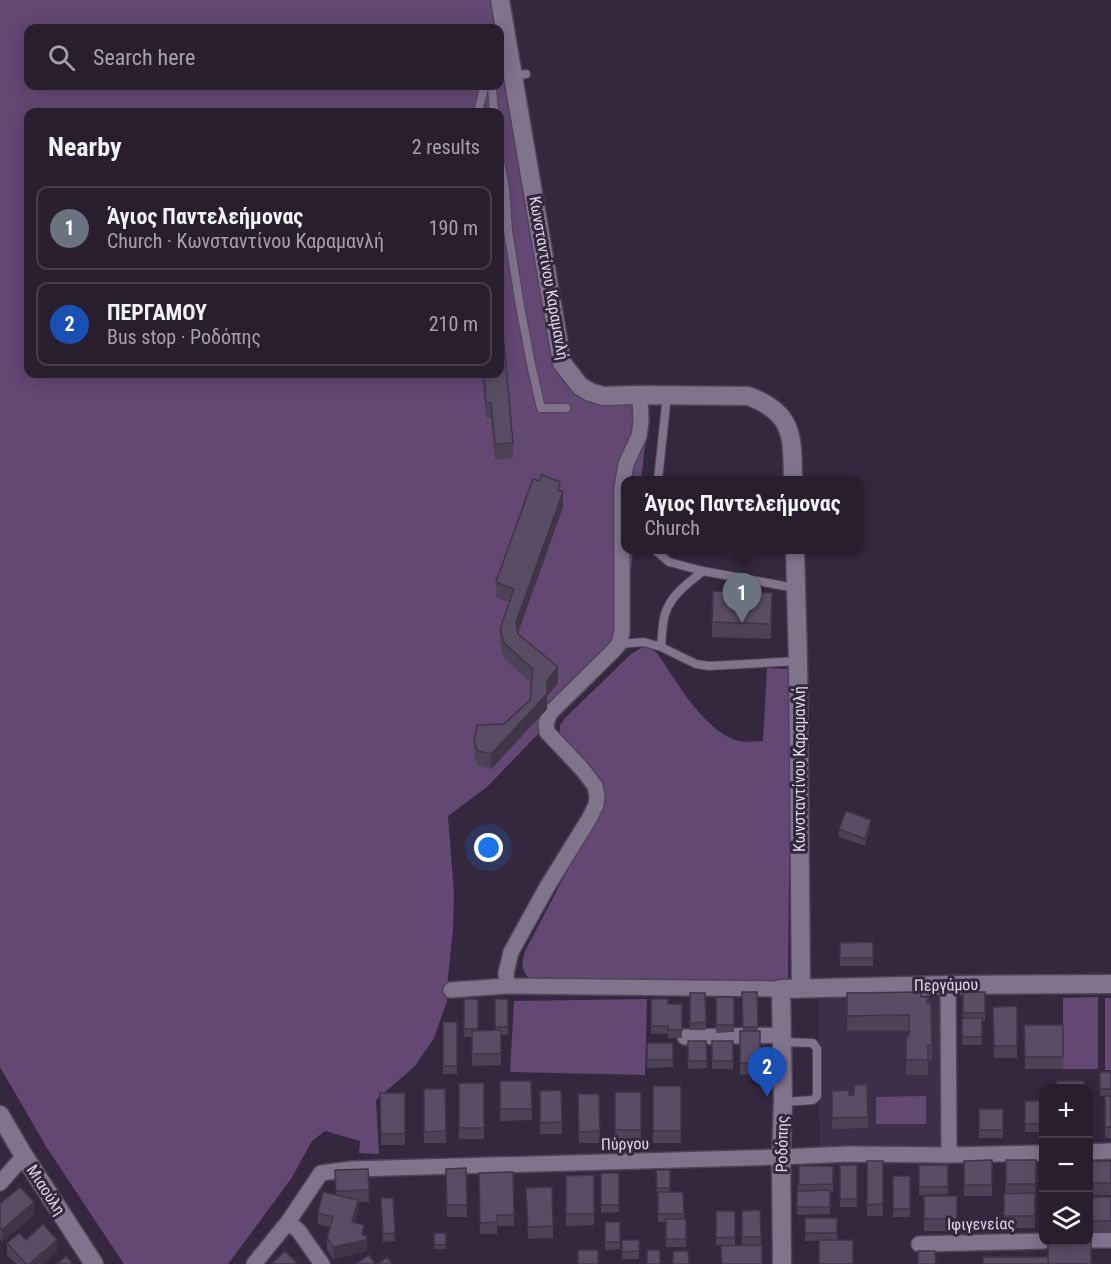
<!DOCTYPE html>
<html lang="en">
<head>
<meta charset="utf-8">
<style>
	:root { --surface:#281e2e; --page:#342b3a; --text:#f1f3f6; --muted:#a5a2aa; --line:#443c4a; --accent:#4ed399 }
	body { margin:0; font-family:"Roboto Condensed",sans-serif; background:var(--page); color:var(--text) }
	.controls { position:absolute; right:18px; bottom:18px; display:grid; overflow:hidden; border-radius:12px; box-shadow:0 3px 15px #0003 }
	.controls button { width:54px; height:54px; display:grid; place-items:center; padding:0; border:0; border-bottom:2px solid var(--line); background:var(--surface); color:var(--text); font:30px sans-serif }
	.you { position:absolute; left:489px; top:848px; width:21px; height:21px; margin:-15px; border:4px solid #fff; border-radius:50%; background:#1a73e8; box-shadow:0 0 0 9px #1a73e833 }
	.badge { display:grid; place-items:center; width:39px; height:39px; border-radius:50%; background:var(--accent); color:#fff; font-size:20px; font-weight:700 }
	.pin { position:absolute; translate:-50% -50px; filter:drop-shadow(0 2px 3px #0008) }
	.pin::after { content:''; position:absolute; top:32px; width:21px; height:18px; background:inherit; clip-path:polygon(0 0,100% 0,50% 100%) }
	.popup { position:absolute; left:621px; top:476px; width:243px; height:78px; box-sizing:border-box; display:grid; place-content:center; border-radius:12px; background:var(--surface); filter:drop-shadow(0 2px 4px #0005); font-size:20px; white-space:nowrap; color:var(--muted) }
	.popup b { font-size:22px; color:var(--text) }
	.popup::after { content:''; position:absolute; left:50%; top:100%; margin-left:-12px; border:12px solid transparent; border-top-color:var(--surface) }
	.list { margin:0; padding:0; list-style:none }
	h2 { display:flex; justify-content:space-between; align-items:center; height:78px; margin:0; padding:0 24px; font-size:26px }
	h2 small { font-size:20px; font-weight:400; color:var(--muted) }
	.list li { display:grid; grid-template-columns:39px 1fr auto; gap:18px; align-items:center; box-sizing:border-box; height:84px; margin:0 12px 12px; padding:0 12px; border:2px solid var(--line); border-radius:12px }
	.list b { display:block; font-size:22px; white-space:nowrap }
	.list p { margin:0; font-size:20px; white-space:nowrap; color:var(--muted) }
	.list em { font-size:20px; font-style:normal; color:var(--muted) }
	.icon { flex:none; width:33px; height:33px; fill:none; stroke:currentColor; stroke-width:2; stroke-linecap:round; stroke-linejoin:round }
	.map { position:relative; flex:none; width:1111px; height:1264px; overflow:hidden }
	.search { position:absolute; background:var(--surface); box-shadow:0 3px 15px #0003; left:24px; top:24px; width:480px; height:66px; display:flex; align-items:center; gap:15px; box-sizing:border-box; padding:0 21px; border-radius:12px; color:var(--muted); font-size:22px }
	.panel { position:absolute; background:var(--surface); box-shadow:0 3px 15px #0003; left:24px; top:108px; width:480px; height:270px; border-radius:12px }
	.map>svg:first-child { display:block }
</style>
</head>
<body>
<div class="map">
<svg width="1111" height="1264" viewBox="0 0 1111 1264">
	<rect width="100%" height="100%" fill="#35283e"/>
	<path fill="#3f2e4a" d="M939,997L940,1147L820,1148L819,998Z"/>
	<path fill="#624873" fill-rule="evenodd" d="M0,0H492L497,28H28V86H500V44L575,391L650,403L641,480H625V550H633L622,651L539,733L487,787L448,816L454,894L453,929L447,987V1001L434,1038L415,1066L376,1100L379,1154L359,1153L360,1141L325,1131L312,1141L291,1179L228,1264H124L47,1148L0,1067ZM28,112H500V374H28Z
		M643,647L652,649L657,653C677,682 699,722 730,738C740,743 752,742 763,741L767,668L791,669L788,981H531C521,970 521,965 525,951L583,841L602,813L605,803V794L601,783L560,733V725L565,718L631,654Z
		M1098,997V1069H1063V998Z
		M1105,998H1111V1070H1105Z
		M647,999L645,1075L510,1072L514,1001Z
		M926,1096V1124H876V1097Z"/>
	<g fill="none" stroke-linecap="round" stroke-linejoin="round">
		<defs>
			<path id="service" d="M513,76L526,74
				M490,86L492,88L494,112
				M478,112L484,88L486,86
				M500,161L505,187L508,231L520,306L532,369L541,408H566
				M658,480L667,395
				M655,550L669,562L703,571L795,588
				M619,644L644,642L661,647L696,664L709,666L798,661
				M661,647C662,637 662,624 665,614C671,595 688,583 703,571
				M782,1042L813,1043L817,1049V1096L813,1100L784,1102"/>
			<path id="minor" d="M948,985L949,1155
				M507,986L506,973L511,952L547,887L589,819L596,805L597,796L595,786L582,769L547,732L546,723L550,713L613,651L619,644L622,632V488L626,464L639,436L641,422L640,395
				M451,990L507,986L781,989
				M685,1037L781,1035
				M1088,1152L1111,1151
				M0,1183L24,1156
				M288,1222L298,1230L322,1264
				M1088,1240H1111
				M919,1244L1044,1241
				M254,1264L288,1222L321,1173L352,1169L781,1157L849,1154L949,1155L1044,1153"/>
			<path id="tertiary" d="M500,0L562,363L580,386L590,392L603,396L640,395L748,396C795,413 792,438 793,480
				M795,550L798,661L801,988
				M0,1115L24,1156L94,1264
				M782,1264L781,1157L783,1102L781,989L948,985L1111,984"/>
		</defs>
		<use href="#service" stroke="#4f4456" stroke-width="10"/>
		<use href="#minor" stroke="#4f4456" stroke-width="18"/>
		<use href="#tertiary" stroke="#4f4456" stroke-width="21"/>
		<use href="#service" stroke="#82738d" stroke-width="8"/>
		<use href="#minor" stroke="#82738d" stroke-width="15"/>
		<use href="#tertiary" stroke="#82738d" stroke-width="18"/>
	</g>
	<path fill="#4d4156" d="M482,374H500L513,443V458L495,460L491,418H486Z
		M560,491L563,507L518,633L558,683L547,696V709L491,769L478,766L474,757V742L504,724L530,700L531,683L504,658L500,644V629L509,602L496,598V582Z
		M772,608L771,639L712,637V622Z
		M871,828L865,846L839,837V829Z
		M873,942V966H840V943Z
		M742,992H757L758,1031H760V1074L740,1075V1031H743Z
		M963,992H985V1021H982V1045H962Z
		M690,993H705L706,1030H690Z
		M847,993L921,997L927,1003H931L932,1060H928V1075H906V1036H909V1031H847Z
		M716,997H734V1032L716,1033Z
		M464,999H478V1030H495V999H508V1035H501V1065L472,1066V1037H464Z
		M651,999L668,1004H682V1038H668V1033L651,1034Z
		M1017,1006V1058H994L993,1007Z
		M443,1022H457V1074H443Z
		M1024,1025H1063V1069H1025Z
		M688,1041H706L707,1068L688,1069Z
		M712,1041H733V1069H712Z
		M647,1043H673V1067L647,1068Z
		M1100,1072H1111V1096H1100Z
		M500,1081H531L532,1120L500,1121Z
		M459,1083H484V1139H459Z
		M653,1086H681V1143H653Z
		M424,1089H445L446,1143H424Z
		M561,1090L562,1134H540V1091Z
		M832,1091L849,1095L868,1117V1128L832,1129Z
		M615,1092H641V1142H615Z
		M380,1093L405,1134V1145H381Z
		M578,1094H599L600,1143H579Z
		M1105,1096H1111V1138H1105Z
		M1025,1101H1044V1132H1025Z
		M979,1109H1003V1138H979Z
		M992,1160V1196H964V1161Z
		M1006,1160H1036L1035,1228H1004Z
		M867,1161H883V1216H867Z
		M1089,1161H1111V1195H1089Z
		M840,1165H857V1207H840Z
		M919,1165H948V1194L919,1195Z
		M799,1166H833V1192H830V1214L797,1215Z
		M466,1168L467,1217H447L446,1169Z
		M368,1169L369,1202H358V1212L355,1222L364,1235L367,1247L366,1251L333,1259L327,1250V1238L330,1227L318,1224V1213L336,1195L335,1170Z
		M656,1170H670V1192H683L684,1219H686V1247H666V1222H658V1195H657Z
		M513,1172L514,1226H497V1234H480L479,1173Z
		M601,1173H619V1212L601,1213Z
		M594,1175V1225L566,1226V1176Z
		M893,1176H910V1217H893Z
		M924,1196H957V1231H924Z
		M1089,1197H1111V1233H1089Z
		M381,1198L395,1233V1241L383,1242Z
		M526,1200L553,1226V1238L528,1239Z
		M0,1204L34,1214L2,1242L0,1239Z
		M760,1210L761,1245H742V1211Z
		M716,1211H735V1245H716Z
		M805,1218H837V1240L805,1241Z
		M605,1222H620V1249L605,1250Z
		M434,1233H446V1249H434Z
		M26,1240L57,1251L42,1264H16L7,1255V1243Z
		M622,1240H639V1259H622Z"/>
	<path fill="#3f3546" d="M563,492V507L516,638V622Z
		M558,667V683L547,696V709L491,769V754Z
		M871,820V828L865,846V839Z
		M358,1200V1212L352,1233V1222Z
		M34,1202V1214L2,1242V1230Z
		M364,1225V1236H367L366,1251L333,1259V1247L362,1235Z
		M57,1240V1251L42,1264H29Z"/>
	<path fill="#5a4c64" stroke="#3f3546" stroke-width="1.5" d="M501,311L513,443L495,444L491,403H486L484,374H500V311Z
		M542,475L560,482L558,490L563,492L516,622L518,634L558,667L547,681V694L491,754L478,751L474,742L477,725L504,724L530,700L533,669L504,643L500,629L514,589L496,582L533,479L539,481Z
		M713,591L772,593L771,624L712,622Z
		M846,811L871,820L865,839L839,829Z
		M873,942V958H840V943Z
		M742,992H757L758,1027H743Z
		M921,992V997H928L927,1003H931L932,1044L928,1045V1060H906V1036H909V1015L847,1016V993Z
		M963,992H985V1013H963Z
		M690,993H705L706,1022L690,1023Z
		M716,997H734V1025H716Z
		M464,999H478V1029H464Z
		M495,999H508V1027H495Z
		M651,999H668V1004H682V1030H668V1026H651Z
		M1017,1006V1046H994L993,1007Z
		M962,1018H982V1037H962Z
		M443,1022H457V1066H443Z
		M1024,1025H1063V1057H1025Z
		M501,1030V1054H472V1031Z
		M740,1031H760V1063H740Z
		M688,1041H706L707,1061H688Z
		M712,1041H733V1061H712Z
		M647,1043H673V1060H647Z
		M1100,1072H1111V1089H1100Z
		M500,1081H531L532,1109H500Z
		M1057,1081H1084V1089H1057Z
		M459,1083H484V1128H459Z
		M867,1084L868,1117L832,1118V1091L849,1090V1095H854V1085Z
		M653,1086H681V1131H653Z
		M424,1089H445L446,1131L424,1132Z
		M561,1090L562,1122L540,1123V1091Z
		M615,1092H641V1130H615Z
		M380,1093H405V1134H381Z
		M578,1094H599L600,1131L579,1132Z
		M1105,1096H1111V1127H1105Z
		M1025,1101H1044V1124H1025Z
		M979,1109H1003V1130H979Z
		M992,1160V1185H964V1161Z
		M1006,1160H1036V1184H1006Z
		M867,1161H883V1204L867,1205Z
		M1089,1161H1111V1183H1089Z
		M840,1165H857V1199H840Z
		M919,1165H948V1187H919Z
		M799,1166H833V1184L799,1185Z
		M466,1168L467,1205H447L446,1169Z
		M368,1169L369,1190L336,1191L335,1170Z
		M656,1170H670V1188H657Z
		M513,1172L514,1215H497V1222L480,1223L479,1173Z
		M601,1173H619V1205H601Z
		M594,1175V1214H566V1176Z
		M893,1176H910V1209H893Z
		M20,1187L34,1202L2,1230L0,1227V1204Z
		M552,1187L553,1226L528,1227L526,1188Z
		M830,1190V1207H797V1191Z
		M323,1192L358,1200L352,1222L364,1225L362,1235L367,1236L366,1240L333,1247L327,1238L333,1217L318,1213Z
		M658,1192H683L684,1214H658Z
		M1035,1193V1216H1004V1194Z
		M924,1196H957V1219H924Z
		M1089,1197H1111V1221H1089Z
		M381,1198H393L395,1233L383,1234Z
		M760,1210L761,1237H742V1211Z
		M716,1211H735V1237L716,1238Z
		M805,1218H837V1233H805Z
		M666,1219H686V1239H666Z
		M605,1222H620V1242H605Z
		M43,1224L57,1240L29,1264H26L7,1243L19,1233L26,1240Z
		M434,1233H446V1245H434Z
		M1089,1239H1091V1264H1048V1242H1089Z
		M622,1240H639V1251L622,1252Z
		M819,1240H853V1264H819Z
		M762,1245V1264H722L721,1246Z
		M578,1250H598V1264H578Z
		M647,1250H660V1264H647Z
		M285,1251L298,1264H271Z
		M673,1251H688L689,1264H673Z
		M918,1251H935L936,1264H918Z
		M369,1255L375,1264H355Z
		M66,1256L73,1264H57Z
		M387,1257L392,1264H378Z
		M983,1257H1048V1264H983Z"/>
	<g text-anchor="middle" dominant-baseline="central" stroke-width="6" stroke-linejoin="round" paint-order="stroke">
		<g font-size="16" fill="#dfd7e5" stroke="#35283e">
			<text transform="translate(549 278) rotate(80)">Κωνσταντίνου Καραμανλή</text>
			<text transform="translate(799 769) rotate(-90)">Κωνσταντίνου Καραμανλή</text>
			<text transform="translate(946 985) rotate(-1)">Περγάμου</text>
			<text transform="translate(625 1144) rotate(-1)">Πύργου</text>
			<text transform="translate(782 1144) rotate(-89)">Ροδόπης</text>
			<text transform="translate(46 1190) rotate(57)">Μιαούλη</text>
			<text transform="translate(981 1224) rotate(-1)">Ιφιγενείας</text>
		</g>
	</g>
</svg>
<div class="controls">
<button>+</button>
<button>−</button>
<button><svg class="icon" aria-label="layers" viewBox="0 0 24 24"><path d="M12 4l9 5-9 5-9-5zM3 14l9 5 9-5"/></svg></button>
</div>
<div class="you"></div>
<div class="pin badge" style="left:742px;top:623px;background:#6b7280">1</div>
<div class="popup"><b>Άγιος Παντελεήμονας</b>Church</div>
<div class="pin badge" style="left:767px;top:1097px;background:#1a4fb4">2</div>
<div class="search"><svg class="icon" aria-label="search" viewBox="0 0 24 24"><circle cx="10" cy="10" r="6"/><path d="M15 15l6 6"/></svg>Search here</div>
<section class="panel">
<h2>Nearby<small>2 results</small></h2>
<ul class="list">
<li><span class="badge" style="background:#6b7280">1</span><div><b>Άγιος Παντελεήμονας</b><p>Church · Κωνσταντίνου Καραμανλή</p></div><em>190 m</em></li>
<li><span class="badge" style="background:#1a4fb4">2</span><div><b>ΠΕΡΓΑΜΟΥ</b><p>Bus stop · Ροδόπης</p></div><em>210 m</em></li>
</ul>
</section>
</div>
</body>
</html>
